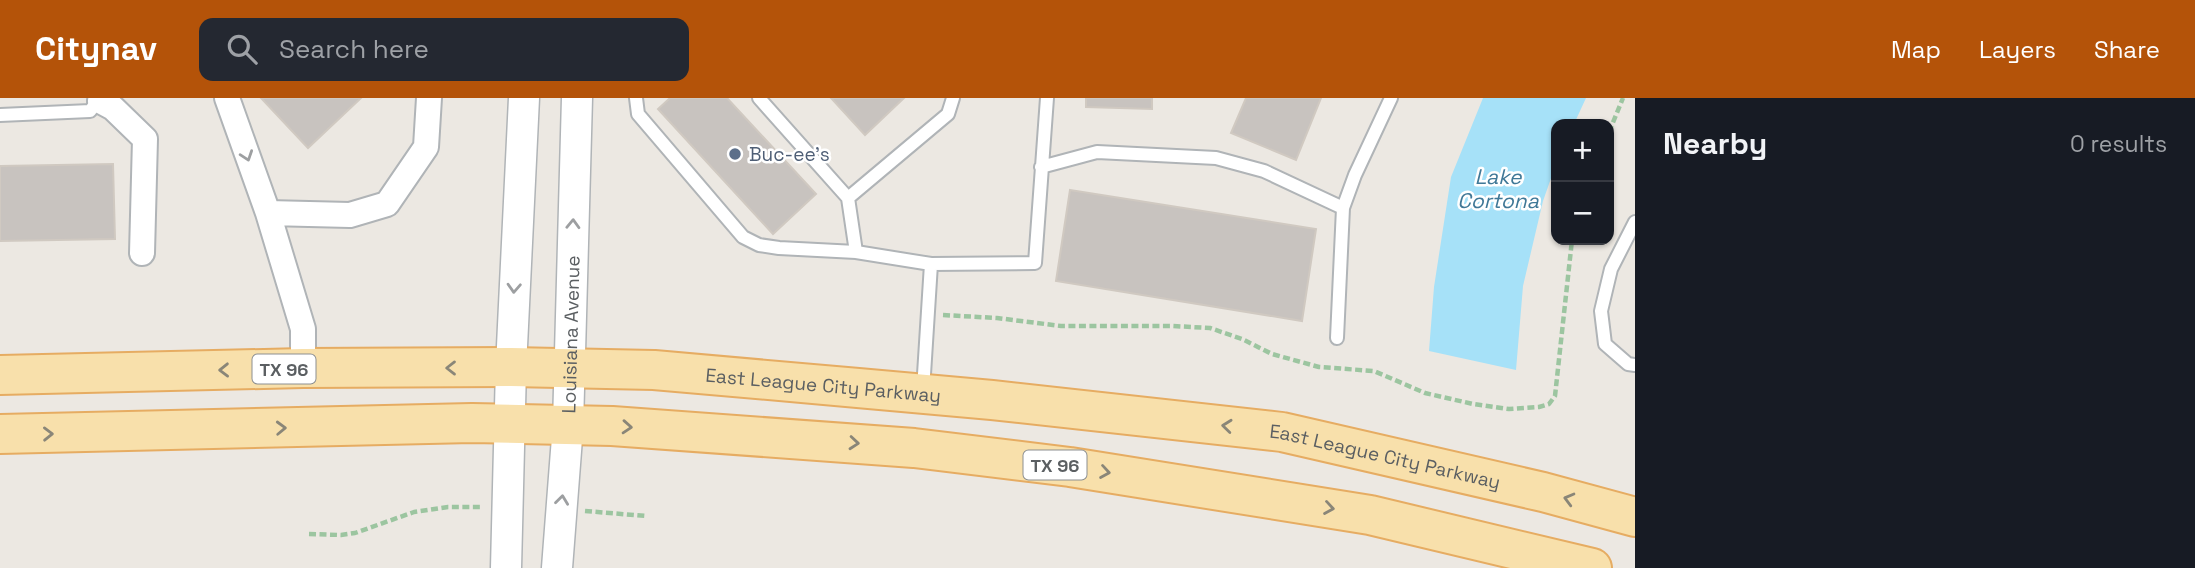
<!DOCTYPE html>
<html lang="en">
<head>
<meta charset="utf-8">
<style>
	:root { --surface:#171b24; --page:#242831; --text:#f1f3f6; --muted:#9ea1a6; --line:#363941; --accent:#b45309 }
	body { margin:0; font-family:"Space Grotesk",sans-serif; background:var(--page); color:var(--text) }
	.controls { position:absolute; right:21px; top:21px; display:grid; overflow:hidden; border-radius:14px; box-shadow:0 2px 5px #0004 }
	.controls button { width:63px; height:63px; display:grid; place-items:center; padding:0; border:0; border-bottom:2px solid var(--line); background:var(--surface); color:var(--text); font:35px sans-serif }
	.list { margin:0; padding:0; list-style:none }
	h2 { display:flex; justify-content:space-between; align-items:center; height:91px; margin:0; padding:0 28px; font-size:30px }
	h2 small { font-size:23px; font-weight:400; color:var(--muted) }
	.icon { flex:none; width:38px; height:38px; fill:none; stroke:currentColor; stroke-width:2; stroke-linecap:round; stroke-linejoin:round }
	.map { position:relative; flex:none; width:1635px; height:470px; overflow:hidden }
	header { display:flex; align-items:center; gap:42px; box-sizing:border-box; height:98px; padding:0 35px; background:var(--accent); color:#fff }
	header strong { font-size:33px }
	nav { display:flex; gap:38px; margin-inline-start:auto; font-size:24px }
	.search { width:490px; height:63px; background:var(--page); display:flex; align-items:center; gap:18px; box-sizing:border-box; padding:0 24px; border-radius:14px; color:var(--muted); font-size:26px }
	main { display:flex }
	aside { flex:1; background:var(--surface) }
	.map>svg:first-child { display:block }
</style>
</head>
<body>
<header>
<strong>Citynav</strong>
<div class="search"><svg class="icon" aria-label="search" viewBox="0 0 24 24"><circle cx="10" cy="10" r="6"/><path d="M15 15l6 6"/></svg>Search here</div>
<nav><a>Map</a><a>Layers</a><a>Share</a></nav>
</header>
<main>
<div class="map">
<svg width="1635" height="470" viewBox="0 0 1635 470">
	<rect width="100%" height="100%" fill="#ece8e2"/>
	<path fill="#a6e1f8" d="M1483,0H1586L1574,26H1556V66L1543,103L1523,188L1516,272L1429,253L1434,189L1451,79Z"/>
	<path fill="#c8c3bf" stroke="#d0c9c1" stroke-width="2" d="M261,0H361L308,50Z
		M670,0H727L816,96L773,136L658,11Z
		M831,0H904L865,37Z
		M1086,0H1152V11L1086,9Z
		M1246,0H1321L1296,62L1231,35Z
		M113,66L115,141L0,143V68Z
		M1070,92L1316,131L1302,223L1056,183Z"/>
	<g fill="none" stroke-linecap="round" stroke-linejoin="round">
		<defs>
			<path id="service" d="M636,0L638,16L743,139L759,147L779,150L856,154L931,166L1035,165L1047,0
				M759,0L848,100
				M0,17L90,13L100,0
				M1041,69L1097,54L1216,60L1264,73L1343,110
				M1635,124L1611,171L1601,213L1605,246L1628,266L1635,267
				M856,154L848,100L948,16L953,0
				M1337,240L1343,110L1355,77L1391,0
				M923,292L931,166"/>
			<path id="minor" d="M227,0L268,115L303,231V270
				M100,3L113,10L145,41L142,155
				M268,115L350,117L387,106L426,49L429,0"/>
			<g id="tertiary">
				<path d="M506,470L511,269L524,0"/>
				<path id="s1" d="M557,470L568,327L577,0"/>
			</g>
			<g id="primary">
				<path id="s2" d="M0,277L303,270L511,269L654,272L858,290L992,302L1282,334L1543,394L1635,419"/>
				<path d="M0,336L472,325L612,328L914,350L1070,369L1370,417L1592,470"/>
			</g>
		</defs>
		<use href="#service" stroke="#b0b4b7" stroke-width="16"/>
		<use href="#minor" stroke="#b0b4b7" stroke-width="28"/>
		<use href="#tertiary" stroke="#b0b4b7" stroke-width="33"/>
		<use href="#primary" stroke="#e6ac62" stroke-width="42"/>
		<path stroke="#9cc5a0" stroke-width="4.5" stroke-dasharray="7 3.5" stroke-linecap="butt" d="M1609,34L1623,0
			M943,217L997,220L1061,228H1173L1210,230L1242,241L1272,256L1319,269L1374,273L1425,295L1473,306L1509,311L1539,309L1549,306L1555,298L1572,142
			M585,413L646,418
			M309,436L341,437L355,435L414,414L448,409H482"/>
		<use href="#service" stroke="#fff" stroke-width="12"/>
		<use href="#minor" stroke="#fff" stroke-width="24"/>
		<use href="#tertiary" stroke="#fff" stroke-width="30"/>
		<use href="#primary" stroke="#f8e0ab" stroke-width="38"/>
	</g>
	<defs><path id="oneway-chevron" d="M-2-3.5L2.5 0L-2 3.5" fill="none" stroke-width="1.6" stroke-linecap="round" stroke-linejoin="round" transform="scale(1.75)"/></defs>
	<g stroke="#9d9fa1">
		<use href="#oneway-chevron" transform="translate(247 58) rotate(71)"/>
		<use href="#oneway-chevron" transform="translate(573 126) rotate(-88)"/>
		<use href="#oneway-chevron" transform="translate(514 190) rotate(93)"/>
		<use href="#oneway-chevron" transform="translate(562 402) rotate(-83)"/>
	</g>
	<g stroke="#8a8678">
		<use href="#oneway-chevron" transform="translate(451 270) rotate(180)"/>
		<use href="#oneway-chevron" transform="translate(224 272) rotate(179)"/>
		<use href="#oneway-chevron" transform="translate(1227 328) rotate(-174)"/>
		<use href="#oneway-chevron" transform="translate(627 329) rotate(4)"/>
		<use href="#oneway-chevron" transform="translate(281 330) rotate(-2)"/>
		<use href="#oneway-chevron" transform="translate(48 336) rotate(-1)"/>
		<use href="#oneway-chevron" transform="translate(854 345) rotate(5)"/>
		<use href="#oneway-chevron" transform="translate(1105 374) rotate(9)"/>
		<use href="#oneway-chevron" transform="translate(1569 401) rotate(-165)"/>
		<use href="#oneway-chevron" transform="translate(1329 410) rotate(9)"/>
	</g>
	<circle fill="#5c6f8a" stroke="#fff" stroke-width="2.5" cx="735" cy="56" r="7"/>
	<g text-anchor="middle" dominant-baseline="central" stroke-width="5" stroke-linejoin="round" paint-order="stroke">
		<g fill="#fff" stroke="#8c8f91" stroke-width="2">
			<rect x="252.5" y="256.5" width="63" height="29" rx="5"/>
			<rect x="1023.5" y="352.5" width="63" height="29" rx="5"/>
		</g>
		<g font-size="18" font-weight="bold" fill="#5b5f62">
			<text x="284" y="271">TX 96</text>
			<text x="1055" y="367">TX 96</text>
		</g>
		<g font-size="19" fill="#4e5e75" stroke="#fff" text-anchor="start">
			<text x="749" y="56">Buc-ee's</text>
		</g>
		<g font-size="19" fill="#5b5f62" stroke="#fff">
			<text stroke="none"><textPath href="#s1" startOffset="234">Louisiana Avenue</textPath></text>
			<text stroke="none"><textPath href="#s2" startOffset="824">East League City Parkway</textPath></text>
			<text stroke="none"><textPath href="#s2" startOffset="1391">East League City Parkway</textPath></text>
		</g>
		<g font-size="21" font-style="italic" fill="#3f7897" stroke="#fff">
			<text x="1498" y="78">Lake<tspan x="1498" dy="24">Cortona</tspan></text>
		</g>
	</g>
</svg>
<div class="controls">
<button>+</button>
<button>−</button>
</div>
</div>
<aside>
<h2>Nearby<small>0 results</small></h2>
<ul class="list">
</ul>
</aside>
</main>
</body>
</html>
